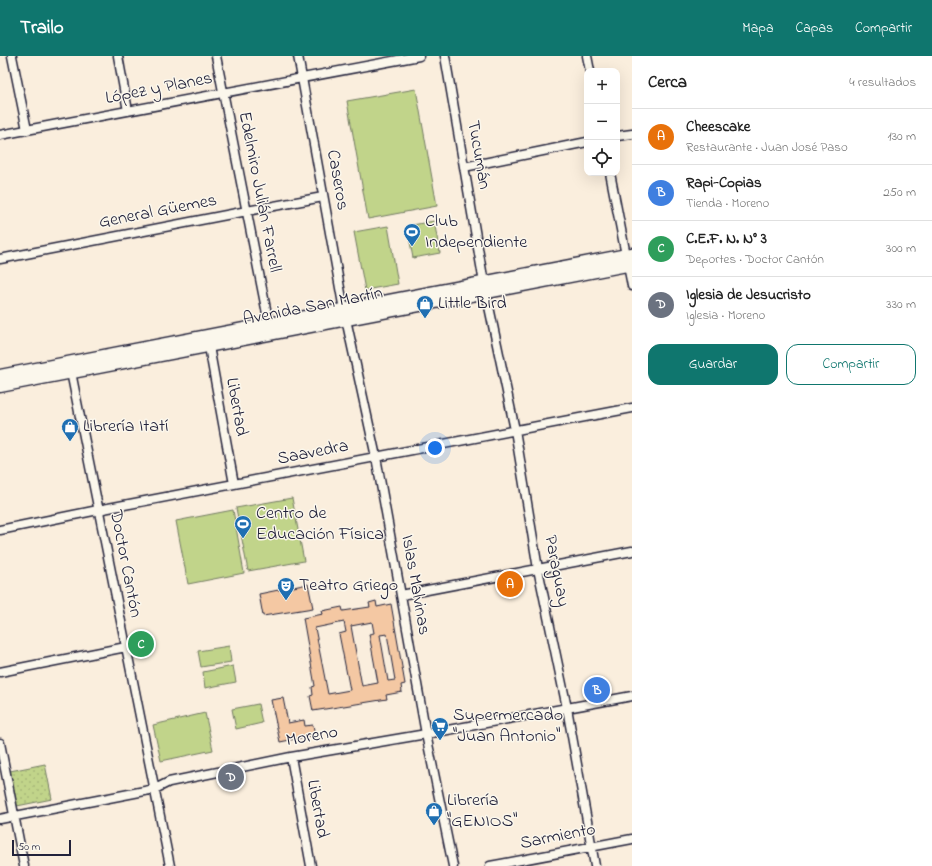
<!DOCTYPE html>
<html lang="es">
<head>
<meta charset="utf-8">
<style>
	:root { --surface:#fff; --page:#f6f6f6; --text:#222; --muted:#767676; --line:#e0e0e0; --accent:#0f766e }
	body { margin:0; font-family:"Indie Flower",sans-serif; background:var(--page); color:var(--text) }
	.controls { position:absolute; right:12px; top:12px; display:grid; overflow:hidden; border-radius:8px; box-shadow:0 4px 16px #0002 }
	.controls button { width:36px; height:36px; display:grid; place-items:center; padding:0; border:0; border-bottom:1px solid var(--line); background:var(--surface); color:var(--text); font:20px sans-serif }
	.scale { position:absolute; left:12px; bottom:10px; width:59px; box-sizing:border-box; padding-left:4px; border:2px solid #22223b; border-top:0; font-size:11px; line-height:14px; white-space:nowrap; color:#22223b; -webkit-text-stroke:3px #fbf7ec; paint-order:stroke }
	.you { position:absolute; left:435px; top:392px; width:14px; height:14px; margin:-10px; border:3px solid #fff; border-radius:50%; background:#1a73e8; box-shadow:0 0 0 6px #1a73e833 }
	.badge { display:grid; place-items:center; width:26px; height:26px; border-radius:50%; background:var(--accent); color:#fff; font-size:13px; font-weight:700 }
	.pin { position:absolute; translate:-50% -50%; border:2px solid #fff; box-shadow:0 1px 4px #0006 }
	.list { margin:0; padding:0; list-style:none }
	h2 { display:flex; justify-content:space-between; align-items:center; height:52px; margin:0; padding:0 16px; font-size:17px }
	h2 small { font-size:13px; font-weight:400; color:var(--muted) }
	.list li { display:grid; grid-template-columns:26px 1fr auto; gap:12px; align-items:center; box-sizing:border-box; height:56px; padding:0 16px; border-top:1px solid var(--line) }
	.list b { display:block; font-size:15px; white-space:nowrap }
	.list p { margin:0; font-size:13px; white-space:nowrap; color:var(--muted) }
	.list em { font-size:13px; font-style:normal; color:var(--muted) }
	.actions { display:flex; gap:8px; padding:12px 16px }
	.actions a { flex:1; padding:9px 0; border:1px solid var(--accent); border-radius:12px; text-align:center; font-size:14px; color:var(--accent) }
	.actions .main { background:var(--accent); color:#fff }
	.icon { flex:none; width:22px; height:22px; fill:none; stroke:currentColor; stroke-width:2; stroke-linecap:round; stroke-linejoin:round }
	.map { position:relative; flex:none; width:632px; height:810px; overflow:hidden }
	header { display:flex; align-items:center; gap:24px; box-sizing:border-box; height:56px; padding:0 20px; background:var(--accent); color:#fff }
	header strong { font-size:19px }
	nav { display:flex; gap:22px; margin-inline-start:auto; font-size:14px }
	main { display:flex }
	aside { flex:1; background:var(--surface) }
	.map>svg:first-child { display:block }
</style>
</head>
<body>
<header>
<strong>Trailo</strong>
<nav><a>Mapa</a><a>Capas</a><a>Compartir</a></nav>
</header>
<main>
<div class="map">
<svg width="632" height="810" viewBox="0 0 632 810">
	<defs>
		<pattern id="park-dots" width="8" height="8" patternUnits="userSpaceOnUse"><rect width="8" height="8" fill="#c1d48a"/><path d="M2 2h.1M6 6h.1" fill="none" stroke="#a6b678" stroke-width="1.8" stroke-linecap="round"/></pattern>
	</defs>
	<rect width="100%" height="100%" fill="#faeedd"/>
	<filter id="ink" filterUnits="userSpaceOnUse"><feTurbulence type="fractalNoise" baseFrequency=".025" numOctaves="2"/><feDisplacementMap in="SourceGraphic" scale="8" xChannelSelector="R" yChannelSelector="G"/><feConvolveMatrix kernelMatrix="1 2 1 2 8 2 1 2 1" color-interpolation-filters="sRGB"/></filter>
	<g filter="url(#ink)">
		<path fill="#c1d48a" stroke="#727b62" d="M416,33L437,150L368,163L347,45Z
			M434,165L440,197L413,202L407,170Z
			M388,170L398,228L365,234L354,176Z
			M292,442L304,505L248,515L236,452Z
			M233,454L244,517L188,528L176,465Z
			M229,590L231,606L201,611L198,595Z
			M233,610L236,626L205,632L203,616Z
			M258,648L262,667L236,673L232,653Z
			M205,657L213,694L161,705L153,669Z"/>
		<path fill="url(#park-dots)" stroke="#727b62" d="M45,708L52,743L17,750L10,715Z"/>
		<path fill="#f4c8a3" stroke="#22223b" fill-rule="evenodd" d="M308,528L313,552L263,560L259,538Z
			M376,545L377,551L391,548L405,628L401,629L402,636L386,639L387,643L313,655L310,640L313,639L312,631L315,630L303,562L323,558L322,555L342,551L343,555L370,551L369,547ZM344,566L346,576L339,578L350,634L328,638L315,572ZM372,566L374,577L369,578L378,627L362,630L351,570ZM387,578L395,624L388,625L380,579Z
			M283,642L288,667L304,664L305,670L313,669L315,679L280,686L271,644Z"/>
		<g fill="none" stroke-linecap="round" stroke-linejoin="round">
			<defs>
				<path id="street" d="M12,0L27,74
					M118,0L128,55
					M216,0L270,273
					M298,0L344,254L376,401L426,678L453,810
					M445,0L484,227L515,374L538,513L567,652L595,810
					M587,0L590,15
					M0,79L419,0
					M617,80L632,78
					M464,111L587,86
					M610,117L632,230
					M0,203L247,155L323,141
					M208,285L234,428
					M70,311L170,810
					M0,474L98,454L632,352
					M401,539L632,495
					M0,616L126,591
					M0,687L24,810
					M291,701L311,810
					M0,763L155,733L169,726L291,701L426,678L632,640
					M490,810L632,783"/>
				<path id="secondary" d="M0,320L632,198
					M0,330L632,208"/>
			</defs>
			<use href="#street" stroke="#22223b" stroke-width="11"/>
			<use href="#secondary" stroke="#22223b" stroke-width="15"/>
			<use href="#street" stroke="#fbf7ec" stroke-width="8"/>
			<use href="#secondary" stroke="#fbf7ec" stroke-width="12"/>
		</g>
	</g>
	<defs>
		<symbol id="stadium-pin" viewBox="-11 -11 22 30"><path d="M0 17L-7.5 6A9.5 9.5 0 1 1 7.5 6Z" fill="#1f6fb2" stroke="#fbf7ec"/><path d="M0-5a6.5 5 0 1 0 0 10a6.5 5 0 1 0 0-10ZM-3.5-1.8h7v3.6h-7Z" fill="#fff"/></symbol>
		<symbol id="shop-pin" viewBox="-11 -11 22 30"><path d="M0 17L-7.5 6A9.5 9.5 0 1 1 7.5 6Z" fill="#1f6fb2" stroke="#fbf7ec"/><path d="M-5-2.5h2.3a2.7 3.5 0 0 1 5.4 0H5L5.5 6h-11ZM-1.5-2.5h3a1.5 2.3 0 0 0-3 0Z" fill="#fff"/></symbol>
		<symbol id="theatre-pin" viewBox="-11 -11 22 30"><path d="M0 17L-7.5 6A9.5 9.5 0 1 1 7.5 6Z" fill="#1f6fb2" stroke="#fbf7ec"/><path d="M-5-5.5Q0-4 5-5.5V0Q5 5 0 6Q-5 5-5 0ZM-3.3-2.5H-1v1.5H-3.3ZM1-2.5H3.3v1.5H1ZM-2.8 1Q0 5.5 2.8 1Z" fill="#fff"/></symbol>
		<symbol id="supermarket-pin" viewBox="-11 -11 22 30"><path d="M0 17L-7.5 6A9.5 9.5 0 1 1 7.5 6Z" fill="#1f6fb2" stroke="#fbf7ec"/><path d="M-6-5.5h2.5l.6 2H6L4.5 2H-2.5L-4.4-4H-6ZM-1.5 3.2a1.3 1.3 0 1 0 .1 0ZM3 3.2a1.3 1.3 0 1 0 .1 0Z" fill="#fff"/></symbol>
	</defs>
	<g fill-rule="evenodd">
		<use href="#stadium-pin" x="402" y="166" width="20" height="27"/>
		<use href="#shop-pin" x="415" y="238" width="20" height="27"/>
		<use href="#shop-pin" x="60" y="361" width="20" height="27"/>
		<use href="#stadium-pin" x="233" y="458" width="20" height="27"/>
		<use href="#theatre-pin" x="276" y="520" width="20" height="27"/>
		<use href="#supermarket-pin" x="430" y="660" width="20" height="27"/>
		<use href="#shop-pin" x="424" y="745" width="20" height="27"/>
	</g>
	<g text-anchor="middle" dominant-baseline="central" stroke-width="3" stroke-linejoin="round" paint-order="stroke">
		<g font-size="18" fill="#22223b" stroke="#fbf7ec">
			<text transform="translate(159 33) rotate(-11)">López y Planes</text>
			<text transform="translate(478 99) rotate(80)">Tucumán</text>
			<text transform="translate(337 124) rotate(80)">Caseros</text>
			<text transform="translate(259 136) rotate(79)">Edelmiro Julián Farrell</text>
			<text transform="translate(158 156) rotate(-11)">General Güemes</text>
			<text transform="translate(313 251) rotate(-11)">Avenida San Martín</text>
			<text transform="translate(236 351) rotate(80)">Libertad</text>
			<text transform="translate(313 397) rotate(-11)">Saavedra</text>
			<text transform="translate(125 508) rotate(79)">Doctor Cantón</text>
			<text transform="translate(556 515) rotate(79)">Paraguay</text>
			<text transform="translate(415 529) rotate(80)">Islas Malvinas</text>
			<text transform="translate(312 681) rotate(-10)">Moreno</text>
			<text transform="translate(317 753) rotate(80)">Libertad</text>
			<text transform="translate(558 781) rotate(-11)">Sarmiento</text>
		</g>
		<g font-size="18" fill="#22223b" stroke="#fbf7ec" text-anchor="start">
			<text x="425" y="166">Club<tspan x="425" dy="21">Independiente</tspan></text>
			<text x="438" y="248">Little Bird</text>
			<text x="83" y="371">Librería Itatí</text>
			<text x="256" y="458">Centro de<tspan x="256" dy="21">Educación Física</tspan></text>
			<text x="299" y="530">Teatro Griego</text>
			<text x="453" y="660">Supermercado<tspan x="453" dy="21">"Juan Antonio"</tspan></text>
			<text x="447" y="745">Librería<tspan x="447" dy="21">"GENIOS"</tspan></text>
		</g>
	</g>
</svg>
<div class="controls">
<button>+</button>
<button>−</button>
<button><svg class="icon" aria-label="locate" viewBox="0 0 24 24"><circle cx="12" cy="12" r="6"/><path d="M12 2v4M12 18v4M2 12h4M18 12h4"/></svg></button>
</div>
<div class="scale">50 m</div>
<div class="you"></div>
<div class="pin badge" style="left:510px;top:528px;background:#e8710a">A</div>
<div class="pin badge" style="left:597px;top:634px;background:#3f7fe0">B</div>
<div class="pin badge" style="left:141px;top:588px;background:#2e9e5b">C</div>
<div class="pin badge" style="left:231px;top:721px;background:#6b7280">D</div>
</div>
<aside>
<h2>Cerca<small>4 resultados</small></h2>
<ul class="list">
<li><span class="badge" style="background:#e8710a">A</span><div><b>Cheescake</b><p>Restaurante · Juan José Paso</p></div><em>130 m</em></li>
<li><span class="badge" style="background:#3f7fe0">B</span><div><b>Rapi-Copias</b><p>Tienda · Moreno</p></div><em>250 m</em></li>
<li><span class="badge" style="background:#2e9e5b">C</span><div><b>C.E.F. N. N° 3</b><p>Deportes · Doctor Cantón</p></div><em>300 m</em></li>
<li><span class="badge" style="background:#6b7280">D</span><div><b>Iglesia de Jesucristo</b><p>Iglesia · Moreno</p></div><em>330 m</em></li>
</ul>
<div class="actions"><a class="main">Guardar</a><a>Compartir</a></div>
</aside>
</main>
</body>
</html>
